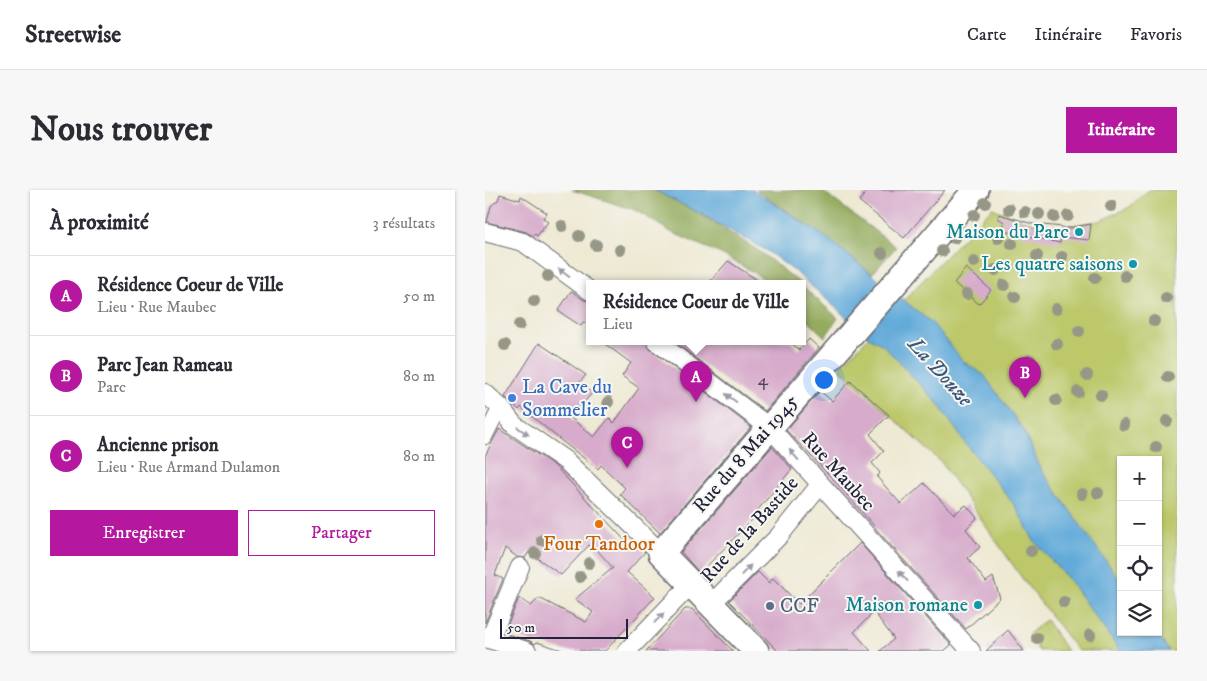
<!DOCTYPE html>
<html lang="fr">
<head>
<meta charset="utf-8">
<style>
	:root { --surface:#fff; --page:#f7f7f7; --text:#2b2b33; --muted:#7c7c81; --line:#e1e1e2; --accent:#b5179e }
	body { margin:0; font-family:"IM FELL DW Pica",serif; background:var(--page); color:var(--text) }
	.controls { position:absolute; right:15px; bottom:15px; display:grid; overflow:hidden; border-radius:0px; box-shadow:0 1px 4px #0004 }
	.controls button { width:45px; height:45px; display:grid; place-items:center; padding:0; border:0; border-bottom:1px solid var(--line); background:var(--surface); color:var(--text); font:25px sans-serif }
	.scale { position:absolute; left:15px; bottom:12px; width:128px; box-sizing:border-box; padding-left:5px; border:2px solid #22223b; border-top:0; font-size:14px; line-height:18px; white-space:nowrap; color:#22223b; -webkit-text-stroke:4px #f6f6f2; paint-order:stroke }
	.you { position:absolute; left:338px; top:189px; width:18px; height:18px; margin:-12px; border:4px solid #fff; border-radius:50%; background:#1a73e8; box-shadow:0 0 0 8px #1a73e833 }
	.badge { display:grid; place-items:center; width:32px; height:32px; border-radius:50%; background:var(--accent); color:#fff; font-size:16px; font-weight:700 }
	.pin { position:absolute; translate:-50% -41px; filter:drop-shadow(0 1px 2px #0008) }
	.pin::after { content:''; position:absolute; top:26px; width:18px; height:15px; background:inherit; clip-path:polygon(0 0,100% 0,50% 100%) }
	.popup { position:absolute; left:101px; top:90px; width:220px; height:65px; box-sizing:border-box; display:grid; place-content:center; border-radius:0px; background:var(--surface); filter:drop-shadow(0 1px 4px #0005); font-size:16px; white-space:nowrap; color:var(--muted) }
	.popup b { font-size:19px; color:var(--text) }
	.popup::after { content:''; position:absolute; left:50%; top:100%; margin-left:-10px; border:10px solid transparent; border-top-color:var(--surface) }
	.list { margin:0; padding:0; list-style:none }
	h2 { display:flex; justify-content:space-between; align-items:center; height:65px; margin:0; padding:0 20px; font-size:21px }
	h2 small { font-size:16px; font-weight:400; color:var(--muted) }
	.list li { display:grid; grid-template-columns:32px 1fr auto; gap:15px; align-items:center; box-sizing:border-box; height:80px; padding:0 20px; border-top:1px solid var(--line) }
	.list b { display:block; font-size:19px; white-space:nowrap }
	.list p { margin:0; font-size:16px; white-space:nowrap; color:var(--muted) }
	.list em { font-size:16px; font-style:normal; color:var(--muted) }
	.actions { display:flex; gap:10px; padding:15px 20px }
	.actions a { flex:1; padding:11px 0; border:1px solid var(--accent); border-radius:0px; text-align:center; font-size:18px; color:var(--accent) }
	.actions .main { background:var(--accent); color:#fff }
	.icon { flex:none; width:28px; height:28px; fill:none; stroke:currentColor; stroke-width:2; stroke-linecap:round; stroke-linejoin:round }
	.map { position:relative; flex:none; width:692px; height:461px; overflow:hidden; border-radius:0px }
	header { display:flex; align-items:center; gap:30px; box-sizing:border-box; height:70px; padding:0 25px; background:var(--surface); border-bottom:1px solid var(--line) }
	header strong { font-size:24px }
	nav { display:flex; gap:28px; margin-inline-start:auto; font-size:18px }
	.intro { display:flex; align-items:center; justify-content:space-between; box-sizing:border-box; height:120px; padding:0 30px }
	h1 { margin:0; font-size:35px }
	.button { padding:12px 22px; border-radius:0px; background:var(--accent); color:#fff; font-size:18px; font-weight:700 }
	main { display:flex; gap:30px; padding:0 30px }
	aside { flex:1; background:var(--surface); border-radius:0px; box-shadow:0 1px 4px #0004 }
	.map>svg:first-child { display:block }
</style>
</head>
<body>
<header>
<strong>Streetwise</strong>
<nav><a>Carte</a><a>Itinéraire</a><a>Favoris</a></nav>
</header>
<div class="intro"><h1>Nous trouver</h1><a class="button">Itinéraire</a></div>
<main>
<aside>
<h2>À proximité<small>3 résultats</small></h2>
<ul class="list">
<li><span class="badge">A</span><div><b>Résidence Coeur de Ville</b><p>Lieu · Rue Maubec</p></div><em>50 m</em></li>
<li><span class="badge">B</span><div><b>Parc Jean Rameau</b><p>Parc</p></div><em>80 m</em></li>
<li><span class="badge">C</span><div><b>Ancienne prison</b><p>Lieu · Rue Armand Dulamon</p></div><em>80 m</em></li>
</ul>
<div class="actions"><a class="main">Enregistrer</a><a>Partager</a></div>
</aside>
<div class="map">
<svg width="692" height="461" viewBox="0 0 692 461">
	<rect width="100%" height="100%" fill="#f6f6f2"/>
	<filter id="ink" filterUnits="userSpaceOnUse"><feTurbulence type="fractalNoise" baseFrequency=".02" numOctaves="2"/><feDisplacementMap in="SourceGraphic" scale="10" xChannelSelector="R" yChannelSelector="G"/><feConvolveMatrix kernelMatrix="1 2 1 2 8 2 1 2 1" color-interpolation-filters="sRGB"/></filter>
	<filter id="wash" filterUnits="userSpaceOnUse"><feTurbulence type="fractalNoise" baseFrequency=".0096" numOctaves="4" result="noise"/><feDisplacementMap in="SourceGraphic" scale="20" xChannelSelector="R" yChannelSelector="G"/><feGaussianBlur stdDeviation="1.12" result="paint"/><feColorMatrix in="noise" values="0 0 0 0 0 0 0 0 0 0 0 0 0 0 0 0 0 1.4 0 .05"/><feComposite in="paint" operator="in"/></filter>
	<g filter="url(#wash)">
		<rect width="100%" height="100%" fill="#eee9d3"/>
		<path fill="#bcc86a" stroke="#6f7552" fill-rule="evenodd" d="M664,0H692V461H593L537,388L456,272L354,178L507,18L540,31L576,37L614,31L643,18ZM636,270H673V442H636Z
			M561,430L582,461H554L544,444Z"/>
		<path fill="#95ac5e" stroke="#5c674c" d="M87,0H169L212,22L274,61L315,93H281L280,89L238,65L186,42L150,20Z
			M271,0H336L411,57L387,84L322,35Z
			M317,96L353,128L340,147L317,125Z"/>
		<path fill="#62aad9" stroke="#42668a" d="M169,0H268L342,48L447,133L479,172L499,185L538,239L557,281L636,392V442H671L684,461H635L584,390L549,351L530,316L481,254L453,214L398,155L382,146L312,83L282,61L218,25Z"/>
		<g id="blocks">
			<path fill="#d7abcb" d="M383,0H460L419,48L374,11Z
				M15,4L35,10L36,6L62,23L58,28L63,32L52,46L50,44L48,46L41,42L2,32L6,16L13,10Z
				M514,24L548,34L578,37L577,39L606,34L604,50L576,47L575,53L518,41L519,32L513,28Z
				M243,71L277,93H224Z
				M481,78L506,100L494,114L469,93Z
				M86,101L99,110L105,111V136L98,132L96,136L73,121Z
				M324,149L334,158L280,221L188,151H304L314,160Z
				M116,151H161L165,159L266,237L175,343L135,304L140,298L116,275L113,279L73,248L36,217L34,220L20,207L54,153L101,185L94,193L107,203L86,228L109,247L124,228L129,233L154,198L137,186L146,173Z
				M365,191L404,225L385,244L399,261L387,273L395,283L392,287L416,314L439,293L469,324L481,315L492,328L481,339L495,357L483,368L501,392L508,387L515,408L481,439L390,338V337L348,289L301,240L335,201L347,211Z
				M14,239L70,276L149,360L154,356L160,362L142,382L170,407L120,461H80L52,452L50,454L45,451L19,443L34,408L46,416L54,408L101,432L108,422L90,409L128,378L106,353L76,385L44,362L40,368L32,367L20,358L10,385L18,389L0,433V266Z
				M287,257L307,279L266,328L267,330L215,383L196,362Z
				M375,353L466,455L459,461H395L409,449L389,422L369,442L386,461H293L244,411L273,382L284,393L288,388L314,414Z
				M200,419H207L248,461H161Z
				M523,440L539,461H501Z"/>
		</g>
	</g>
	<g filter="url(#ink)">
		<use href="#blocks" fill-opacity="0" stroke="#696870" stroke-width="1"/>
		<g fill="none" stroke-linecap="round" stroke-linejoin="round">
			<defs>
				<path id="pedestrian" d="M0,247L15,217"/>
				<path id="minor" d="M0,42L38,52L105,101
					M171,151L285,238L486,461
					M0,203L15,217L29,235L81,271L176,363
					M226,414L294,346L335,295
					M0,448L42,461
					M5,449L35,377
					M142,461L206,394"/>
				<path id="secondary" d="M271,461L176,363L491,0"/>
			</defs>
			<use href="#pedestrian" stroke="#696870" stroke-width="16"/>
			<use href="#minor" stroke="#696870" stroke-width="20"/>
			<use href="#secondary" stroke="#696870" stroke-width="28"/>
			<use href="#pedestrian" stroke="#fff" stroke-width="14"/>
			<use href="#minor" stroke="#fff" stroke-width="18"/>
			<use href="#secondary" stroke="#fff" stroke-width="25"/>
		</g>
		<g fill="#979787">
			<circle cx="500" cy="13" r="6"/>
			<circle cx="626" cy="16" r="6"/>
			<circle cx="524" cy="19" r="6"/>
			<circle cx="540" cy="22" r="6"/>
			<circle cx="554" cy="24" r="6"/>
			<circle cx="489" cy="25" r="6"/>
			<circle cx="583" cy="26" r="6"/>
			<circle cx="569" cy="27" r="6"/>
			<circle cx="77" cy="36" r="6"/>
			<circle cx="94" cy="46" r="6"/>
			<circle cx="469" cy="48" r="6"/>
			<circle cx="513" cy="48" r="6"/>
			<circle cx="527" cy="54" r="6"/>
			<circle cx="111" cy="55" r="6"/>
			<circle cx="135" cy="60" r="6"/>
			<circle cx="457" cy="61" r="6"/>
			<circle cx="397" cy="63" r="6"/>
			<circle cx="552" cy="66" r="6"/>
			<circle cx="577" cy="67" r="6"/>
			<circle cx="489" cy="72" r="6"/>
			<circle cx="510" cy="80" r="6"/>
			<circle cx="63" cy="86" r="6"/>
			<circle cx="640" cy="86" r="6"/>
			<circle cx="610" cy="88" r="6"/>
			<circle cx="519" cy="95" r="6"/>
			<circle cx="482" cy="104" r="6"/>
			<circle cx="530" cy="107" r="6"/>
			<circle cx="681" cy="108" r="6"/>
			<circle cx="49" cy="111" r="6"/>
			<circle cx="571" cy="119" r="6"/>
			<circle cx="669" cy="131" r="6"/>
			<circle cx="34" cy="135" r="6"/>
			<circle cx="594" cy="141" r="6"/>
			<circle cx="572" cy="154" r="6"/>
			<circle cx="20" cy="155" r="6"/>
			<circle cx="545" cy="170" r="6"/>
			<circle cx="530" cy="183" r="6"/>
			<circle cx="602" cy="185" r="6"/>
			<circle cx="683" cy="187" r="6"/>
			<circle cx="593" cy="202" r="6"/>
			<circle cx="616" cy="205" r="6"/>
			<circle cx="571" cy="210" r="6"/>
			<circle cx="123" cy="212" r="6"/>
			<circle cx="682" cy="231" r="6"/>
			<circle cx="639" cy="235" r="6"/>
			<circle cx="671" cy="257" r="6"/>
			<circle cx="613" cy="303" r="6"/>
			<circle cx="597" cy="304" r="6"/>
			<circle cx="57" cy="350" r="6"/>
			<circle cx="546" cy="361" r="6"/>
			<circle cx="50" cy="363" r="6"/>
			<circle cx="104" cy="373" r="6"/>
			<circle cx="95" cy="387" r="6"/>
			<circle cx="579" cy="412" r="6"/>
			<circle cx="605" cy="445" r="6"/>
			<circle cx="552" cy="448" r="6"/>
		</g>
		<defs><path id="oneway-solid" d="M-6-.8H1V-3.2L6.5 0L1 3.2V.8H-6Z" transform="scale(1.25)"/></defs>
		<g fill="#9c9ca7">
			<use href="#oneway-solid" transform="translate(79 83) rotate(-143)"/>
			<use href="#oneway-solid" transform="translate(246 208) rotate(-143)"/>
			<use href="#oneway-solid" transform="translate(38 241) rotate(35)"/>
			<use href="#oneway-solid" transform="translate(309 265) rotate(-131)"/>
			<use href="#oneway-solid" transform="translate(261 380) rotate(-46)"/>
			<use href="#oneway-solid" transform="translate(418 386) rotate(-132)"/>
			<use href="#oneway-solid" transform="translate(174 428) rotate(-46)"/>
		</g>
	</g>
	<g fill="#0f9aa8" stroke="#f6f6f2" stroke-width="2">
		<circle cx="594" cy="42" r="5"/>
		<circle cx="648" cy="74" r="5"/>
		<circle cx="493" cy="415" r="5"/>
	</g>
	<circle fill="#3f7fe0" stroke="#f6f6f2" stroke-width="2" cx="27" cy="208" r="5"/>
	<circle fill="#e8710a" stroke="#f6f6f2" stroke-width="2" cx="114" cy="334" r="5"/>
	<circle fill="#5c6f8a" stroke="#f6f6f2" stroke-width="2" cx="285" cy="416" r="5"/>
	<g text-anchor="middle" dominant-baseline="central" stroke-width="4" stroke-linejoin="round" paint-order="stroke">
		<g font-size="18" fill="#4f445f">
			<text x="278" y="190">4</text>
		</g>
		<g font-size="20" fill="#0d838f" stroke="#f6f6f2" text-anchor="end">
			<text x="584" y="42">Maison du Parc</text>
			<text x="638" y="74">Les quatre saisons</text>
			<text x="483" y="415">Maison romane</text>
		</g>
		<g font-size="20" fill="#366cbe" stroke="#f6f6f2" text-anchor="start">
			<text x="37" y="197">La Cave du<tspan x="37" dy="23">Sommelier</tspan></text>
		</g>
		<g font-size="20" fill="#22223b" stroke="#f6f6f2">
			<text transform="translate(261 264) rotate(-49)">Rue du 8 Mai 1945</text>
			<text transform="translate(353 282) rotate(48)">Rue Maubec</text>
			<text transform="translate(265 340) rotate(-48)">Rue de la Bastide</text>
		</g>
		<g font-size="20" fill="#c56008" stroke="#f6f6f2">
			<text x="114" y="354">Four Tandoor</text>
		</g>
		<g font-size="20" fill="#4e5e75" stroke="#f6f6f2" text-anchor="start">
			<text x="295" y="416">CCF</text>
		</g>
		<g font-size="21" font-style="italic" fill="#3c587a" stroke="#f6f6f2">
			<text transform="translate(455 182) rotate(48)">La Douze</text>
		</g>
	</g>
</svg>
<div class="controls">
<button>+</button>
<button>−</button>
<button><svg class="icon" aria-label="locate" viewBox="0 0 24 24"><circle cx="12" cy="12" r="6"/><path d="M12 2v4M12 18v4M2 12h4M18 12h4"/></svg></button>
<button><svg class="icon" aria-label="layers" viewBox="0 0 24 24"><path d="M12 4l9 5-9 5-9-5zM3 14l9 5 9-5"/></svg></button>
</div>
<div class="scale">50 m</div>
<div class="you"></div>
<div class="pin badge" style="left:211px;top:212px">A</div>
<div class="popup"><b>Résidence Coeur de Ville</b>Lieu</div>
<div class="pin badge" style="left:540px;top:208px">B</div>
<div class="pin badge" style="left:142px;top:278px">C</div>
</div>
</main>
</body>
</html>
